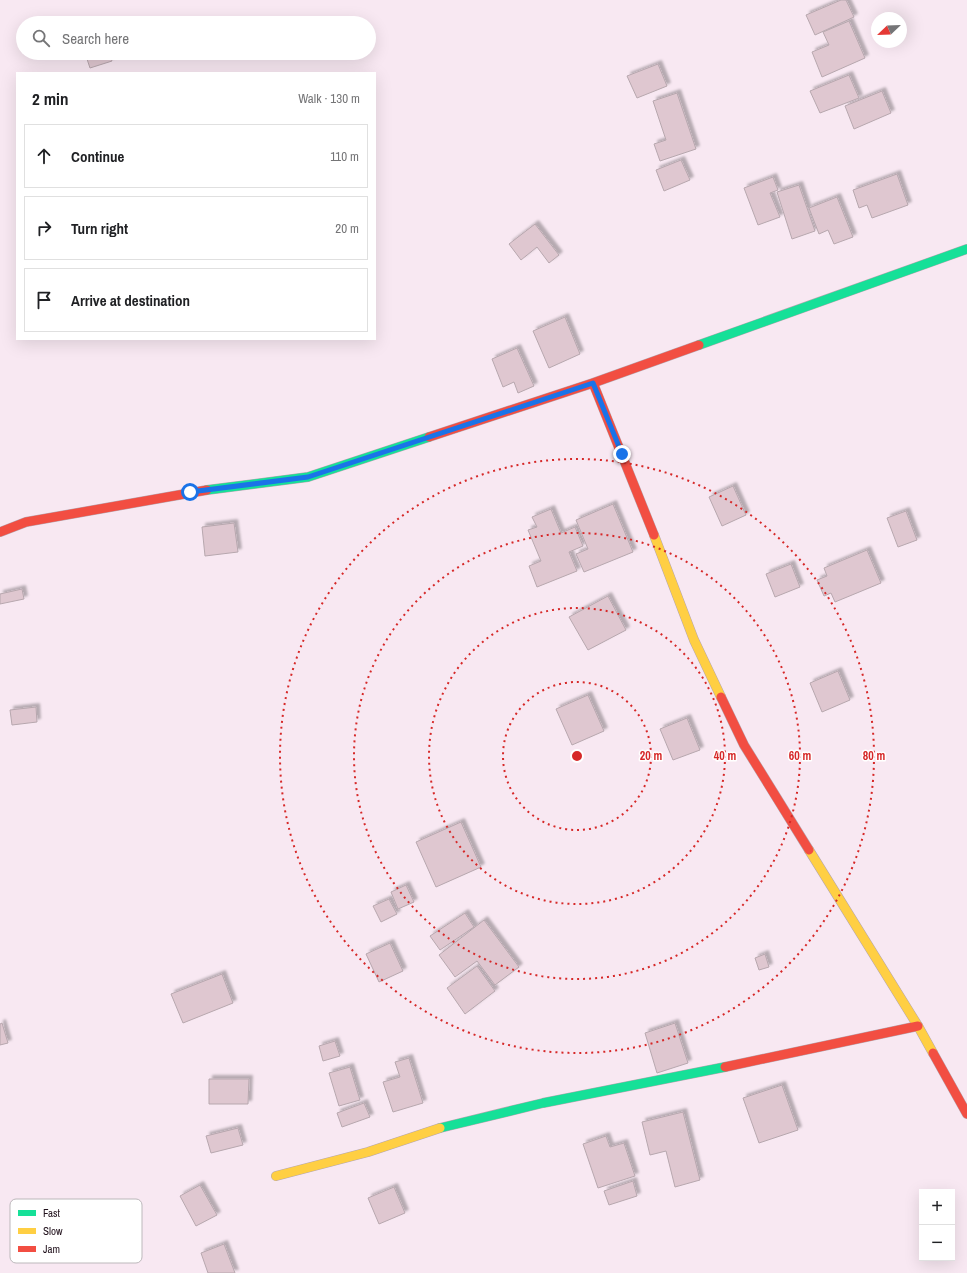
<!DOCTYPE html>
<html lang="en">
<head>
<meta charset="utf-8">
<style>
	:root { --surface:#fff; --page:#f6f6f6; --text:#202124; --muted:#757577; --line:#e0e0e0 }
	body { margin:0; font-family:"Archivo Narrow",sans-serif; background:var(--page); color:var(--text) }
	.controls { position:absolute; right:12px; bottom:12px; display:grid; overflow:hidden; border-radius:0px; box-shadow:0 4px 16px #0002 }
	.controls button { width:36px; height:36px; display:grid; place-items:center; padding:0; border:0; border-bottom:1px solid var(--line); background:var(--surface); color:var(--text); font:20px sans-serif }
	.compass { position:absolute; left:871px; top:12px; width:36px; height:36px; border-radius:50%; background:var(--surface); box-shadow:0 4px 16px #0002; rotate:247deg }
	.stop { position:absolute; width:12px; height:12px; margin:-9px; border:3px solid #1a73e8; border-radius:50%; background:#fff }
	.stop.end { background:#1a73e8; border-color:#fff; box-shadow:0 1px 4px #0008 }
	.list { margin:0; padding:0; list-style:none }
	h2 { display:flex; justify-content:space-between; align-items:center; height:52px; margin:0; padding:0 16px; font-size:17px }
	h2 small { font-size:13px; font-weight:400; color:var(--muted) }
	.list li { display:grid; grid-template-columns:26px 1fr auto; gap:12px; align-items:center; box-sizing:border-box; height:64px; margin:0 8px 8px; padding:0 8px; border:1px solid var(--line); border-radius:0px }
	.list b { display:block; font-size:15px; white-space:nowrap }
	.list em { font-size:13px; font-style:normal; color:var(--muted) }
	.icon { flex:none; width:22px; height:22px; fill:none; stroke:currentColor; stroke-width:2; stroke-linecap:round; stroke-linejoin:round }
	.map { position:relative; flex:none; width:967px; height:1273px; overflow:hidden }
	.search { position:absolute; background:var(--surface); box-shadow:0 4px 16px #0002; left:16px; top:16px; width:360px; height:44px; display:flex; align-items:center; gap:10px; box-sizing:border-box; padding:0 14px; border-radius:22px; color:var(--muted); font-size:15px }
	.panel { position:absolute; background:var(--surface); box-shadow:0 4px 16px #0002; left:16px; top:72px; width:360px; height:268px; border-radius:0px }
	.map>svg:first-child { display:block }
</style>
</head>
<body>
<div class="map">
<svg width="967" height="1273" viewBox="0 0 967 1273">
	<defs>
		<filter id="shadow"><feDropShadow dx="3.5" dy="-3.5" stdDeviation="1" flood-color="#0004"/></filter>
	</defs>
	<rect width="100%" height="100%" fill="#f8e8f2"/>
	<path fill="#dfc7d0" stroke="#b7a7ae" filter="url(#shadow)" d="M841,0H846L854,17L815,35L806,15Z
		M849,21L865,58L822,77L812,52L829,45L823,32Z
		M85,53H109L112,61L90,68Z
		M658,64L667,86L637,98L627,76Z
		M849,75L859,98L820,113L810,91Z
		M882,91L891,113L854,129L845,106Z
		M677,93L696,149L660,161L654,144L666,140L653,101Z
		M681,160L690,180L664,191L656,170Z
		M897,174L908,205L872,218L867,205L859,208L853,190Z
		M773,177L778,190L770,193L780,217L758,225L744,188Z
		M799,185L815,231L792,239L777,192Z
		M837,197L853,237L834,244L828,230L819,234L809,208Z
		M535,224L559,255L549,263L537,247L521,260L509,244Z
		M565,317L580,354L549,368L533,331Z
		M517,348L534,386L518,393L514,382L503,387L492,359Z
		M733,486L746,515L722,526L709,497Z
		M613,504L633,552L584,572L576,554L588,549L576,520Z
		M551,509L561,533L575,527L583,546L569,552L577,571L537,587L529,566L541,561L528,530L537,527L532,517Z
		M906,511L917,540L898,547L887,518Z
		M234,523L238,552L205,556L202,527Z
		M867,550L881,583L835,602L831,593L824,596L817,580L827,576L824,568Z
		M791,564L800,587L775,597L766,574Z
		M22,589L24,599L0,604V594Z
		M608,596L626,630L588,650L569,617Z
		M838,671L850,700L822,712L810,683Z
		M588,695L604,731L572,745L556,709Z
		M36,707L37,722L12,725L10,710Z
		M687,718L700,750L673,760L660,729Z
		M461,822L481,867L436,887L416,842Z
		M406,885L414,902L398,909L391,892Z
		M389,899L397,914L381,922L373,906Z
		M465,913L474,927L440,950L430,936Z
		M484,920L519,967L495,985L477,961L455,977L439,955Z
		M390,943L403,971L379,982L366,954Z
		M765,954L769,967L759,970L755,958Z
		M477,966L495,991L465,1014L447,988Z
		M222,974L233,1003L183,1023L171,994Z
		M2,1023L8,1043L0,1045V1024Z
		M675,1023L688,1063L657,1073L645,1033Z
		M335,1041L340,1056L323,1061L319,1046Z
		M409,1058L423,1103L393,1112L383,1082L400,1077L395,1062Z
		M350,1067L360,1100L339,1106L329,1073Z
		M209,1079H249L248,1104H209Z
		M782,1085L798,1130L759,1143L743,1098Z
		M364,1103L370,1117L342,1127L337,1113Z
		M683,1112L700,1180L675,1187L666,1151L650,1155L642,1122Z
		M238,1128L243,1145L211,1153L206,1136Z
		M606,1136L610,1147L624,1143L635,1176L598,1188L583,1144Z
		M633,1181L637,1196L609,1205L604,1191Z
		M200,1185L217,1215L196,1226L180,1196Z
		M394,1187L405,1213L379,1224L368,1198Z
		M224,1244L235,1273H208L201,1253Z"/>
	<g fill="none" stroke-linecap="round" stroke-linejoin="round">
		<defs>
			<path id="fast" d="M699,345L967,249
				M207,490L308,477L429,437
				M440,1128L543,1103L725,1067"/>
			<path id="slow" d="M654,535L694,640L721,697
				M809,850L918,1026L933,1053
				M276,1176L368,1152L440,1128"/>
			<path id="jam" d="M593,383L654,535
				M429,437L593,383L699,345
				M0,532L26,522L207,490
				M721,697L744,745L809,850
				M933,1053L967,1114
				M725,1067L918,1026"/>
		</defs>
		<use href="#fast" stroke="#b5a6af" stroke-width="10"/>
		<use href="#slow" stroke="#b5a6af" stroke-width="10"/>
		<use href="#jam" stroke="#b5a6af" stroke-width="10"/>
		<use href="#fast" stroke="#16e098" stroke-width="9"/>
		<use href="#slow" stroke="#ffcf43" stroke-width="9"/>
		<use href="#jam" stroke="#f24e42" stroke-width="9"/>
	</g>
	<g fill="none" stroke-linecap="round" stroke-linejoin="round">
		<path stroke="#1a73e8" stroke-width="5" d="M190,492L308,477L593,383L622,454"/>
	</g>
	<g fill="none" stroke="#d62828" stroke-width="2" stroke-dasharray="2 4">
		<circle cx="577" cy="756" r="74"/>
		<circle cx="577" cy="756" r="148"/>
		<circle cx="577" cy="756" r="223"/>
		<circle cx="577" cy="756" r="297"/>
	</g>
	<rect x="10" y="1199" width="132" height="64" rx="6" fill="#fff" stroke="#bcb8bb" stroke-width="1"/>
	<rect x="18" y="1210" width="18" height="6" fill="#16e098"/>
	<rect x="18" y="1228" width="18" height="6" fill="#ffcf43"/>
	<rect x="18" y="1246" width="18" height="6" fill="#f24e42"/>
	<g font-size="11" fill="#21111c">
		<text x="43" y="1217">Fast</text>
		<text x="43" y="1235">Slow</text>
		<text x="43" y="1253">Jam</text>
	</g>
	<circle cx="577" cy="756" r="6" fill="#d62828" stroke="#fff" stroke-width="2"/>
	<g font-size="12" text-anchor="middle" font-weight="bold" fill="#d62828" stroke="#fff" stroke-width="3" stroke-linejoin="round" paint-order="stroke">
		<text x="651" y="760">20 m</text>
		<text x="725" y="760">40 m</text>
		<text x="800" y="760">60 m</text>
		<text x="874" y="760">80 m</text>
	</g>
</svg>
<div class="controls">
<button>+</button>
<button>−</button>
</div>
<svg class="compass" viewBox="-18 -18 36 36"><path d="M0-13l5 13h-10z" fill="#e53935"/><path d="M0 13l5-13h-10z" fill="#757577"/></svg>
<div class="stop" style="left:190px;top:492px"></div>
<div class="stop end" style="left:622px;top:454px"></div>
<div class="search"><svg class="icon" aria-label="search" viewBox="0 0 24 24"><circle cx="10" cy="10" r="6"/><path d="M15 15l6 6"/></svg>Search here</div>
<section class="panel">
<h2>2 min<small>Walk · 130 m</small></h2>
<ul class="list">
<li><svg class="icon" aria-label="ahead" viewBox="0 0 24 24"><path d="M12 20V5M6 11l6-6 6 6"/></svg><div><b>Continue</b></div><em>110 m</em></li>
<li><svg class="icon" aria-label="right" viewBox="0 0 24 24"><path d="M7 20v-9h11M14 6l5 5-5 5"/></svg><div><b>Turn right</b></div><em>20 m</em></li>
<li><svg class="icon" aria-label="arrive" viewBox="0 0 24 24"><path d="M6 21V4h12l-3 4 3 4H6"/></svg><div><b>Arrive at destination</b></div></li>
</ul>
</section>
</div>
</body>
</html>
